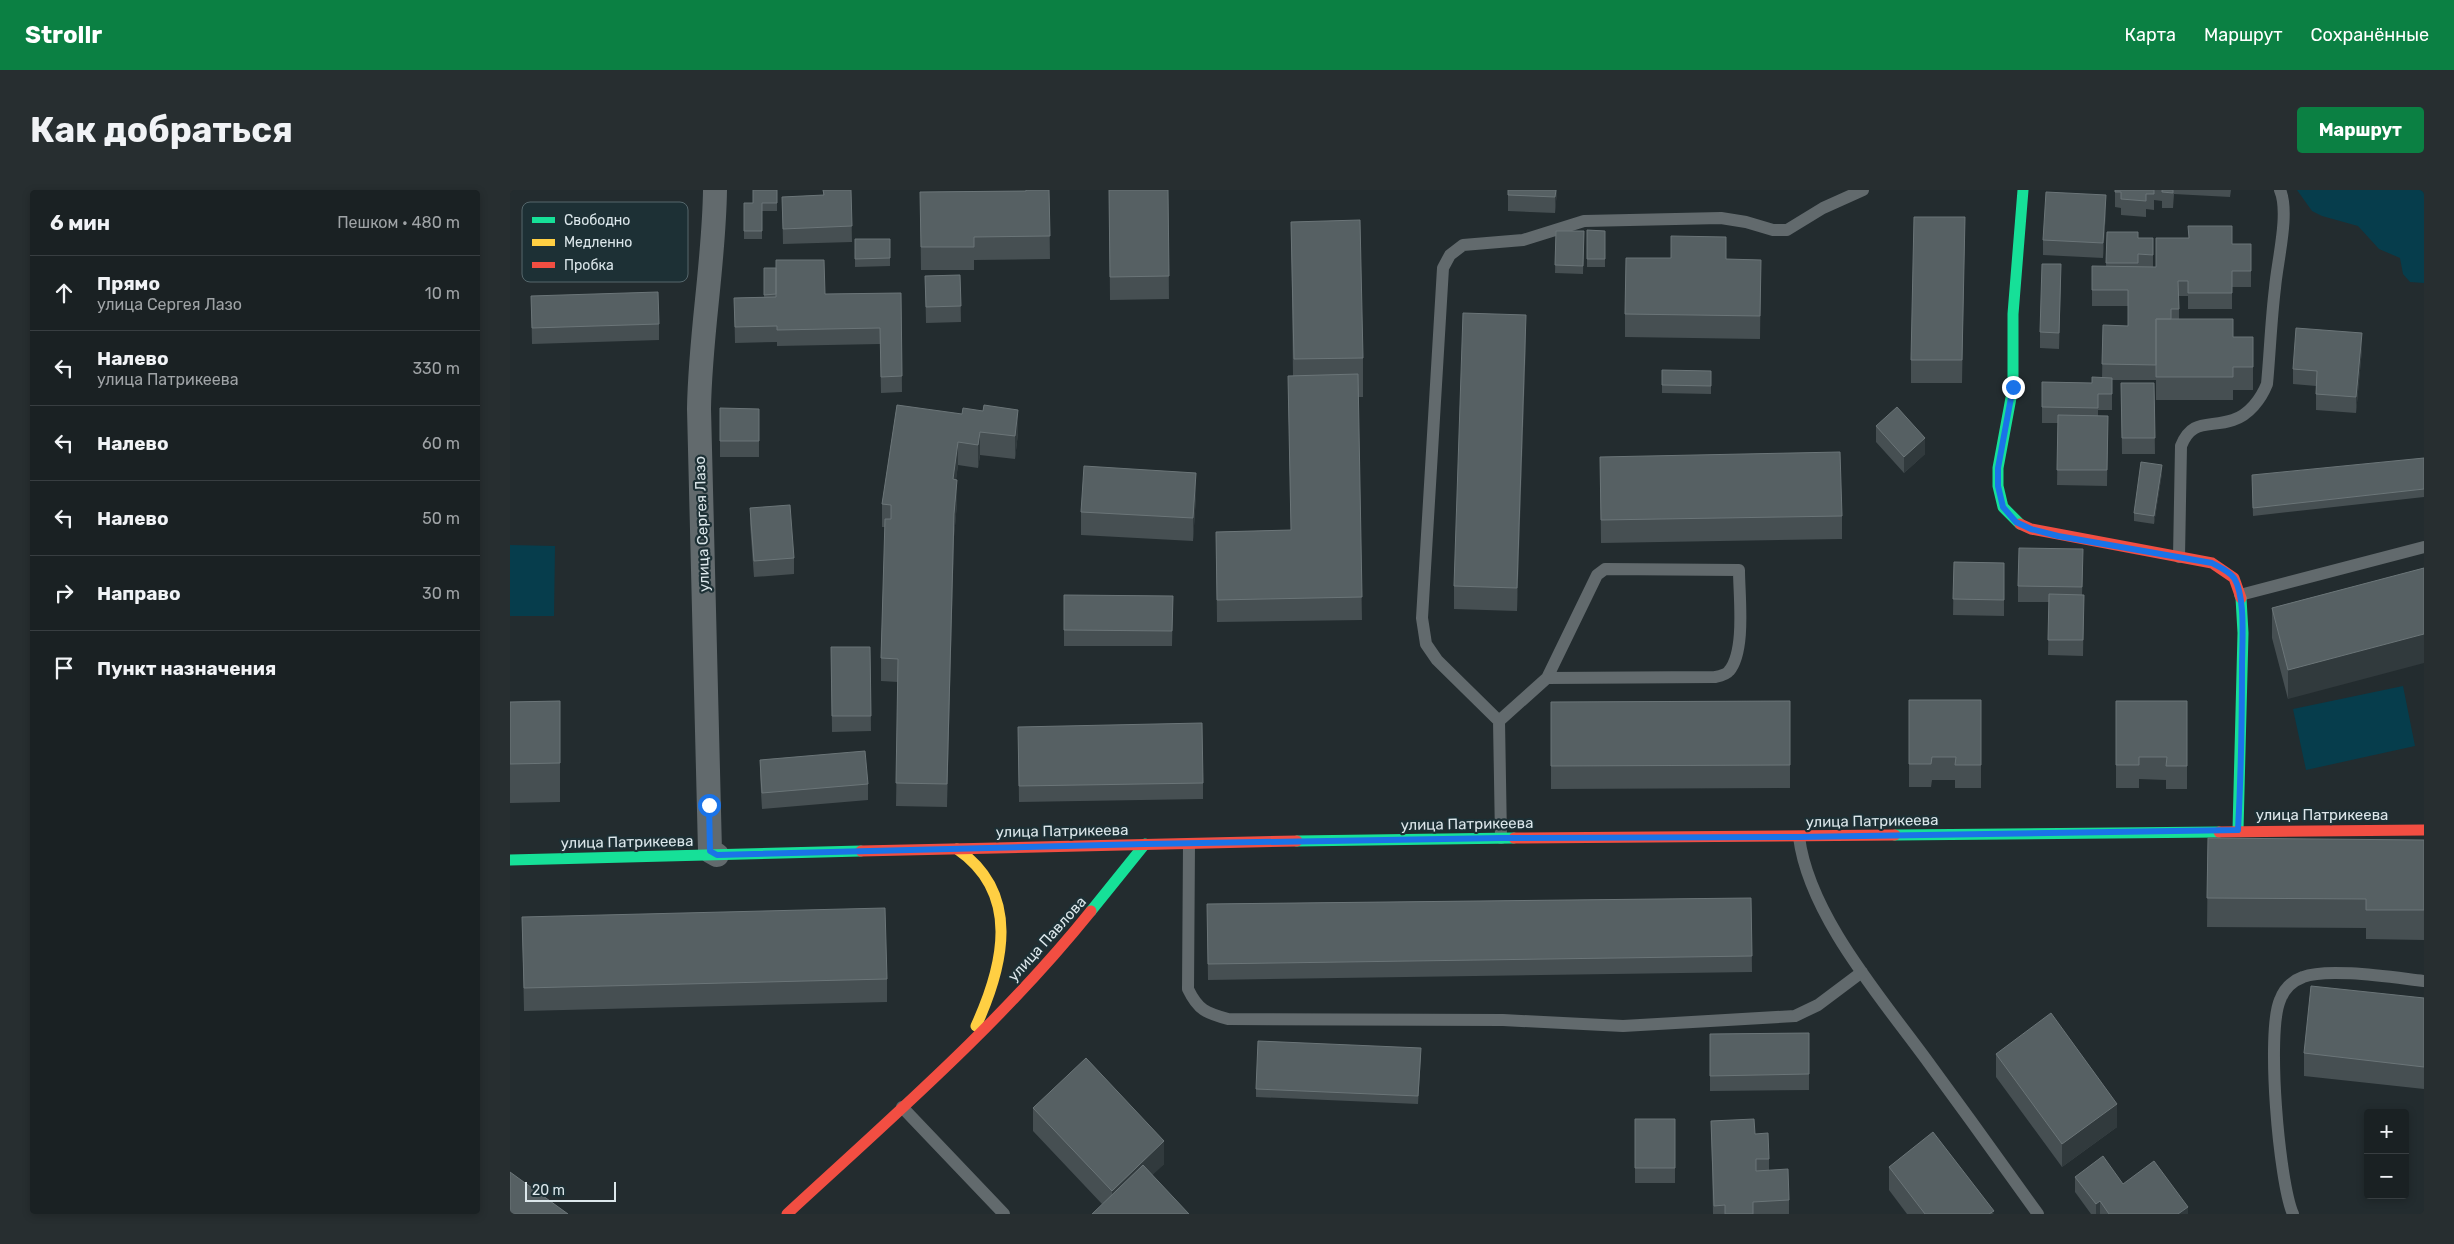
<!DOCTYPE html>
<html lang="ru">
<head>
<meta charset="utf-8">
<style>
	:root { --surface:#1a2123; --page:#272e30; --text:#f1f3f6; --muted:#9fa3a6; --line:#383e41; --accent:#0b8043 }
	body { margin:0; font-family:Rubik,sans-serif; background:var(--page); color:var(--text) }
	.controls { position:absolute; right:15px; bottom:15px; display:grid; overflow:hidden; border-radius:5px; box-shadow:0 2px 8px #0003 }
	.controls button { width:45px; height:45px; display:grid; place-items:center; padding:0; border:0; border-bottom:1px solid var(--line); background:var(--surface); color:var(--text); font:25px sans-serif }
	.scale { position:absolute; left:15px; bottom:12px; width:91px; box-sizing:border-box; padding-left:5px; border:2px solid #dce7eb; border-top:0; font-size:14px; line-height:18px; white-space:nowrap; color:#dce7eb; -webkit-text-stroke:4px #1d3035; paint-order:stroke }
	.stop { position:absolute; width:15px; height:15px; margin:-11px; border:4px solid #1a73e8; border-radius:50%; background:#fff }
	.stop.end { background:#1a73e8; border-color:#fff; box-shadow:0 1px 5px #0008 }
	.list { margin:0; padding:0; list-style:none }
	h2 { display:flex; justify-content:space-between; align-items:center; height:65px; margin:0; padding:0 20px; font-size:21px }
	h2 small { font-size:16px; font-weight:400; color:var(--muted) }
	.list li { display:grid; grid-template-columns:32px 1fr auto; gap:15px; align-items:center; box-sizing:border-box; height:75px; padding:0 20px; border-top:1px solid var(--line) }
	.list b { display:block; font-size:19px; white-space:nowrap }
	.list p { margin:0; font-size:16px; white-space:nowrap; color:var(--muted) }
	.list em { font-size:16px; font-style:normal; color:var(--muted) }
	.icon { flex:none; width:28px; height:28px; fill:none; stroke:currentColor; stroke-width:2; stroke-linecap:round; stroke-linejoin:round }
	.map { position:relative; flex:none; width:1914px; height:1024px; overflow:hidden; border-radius:5px }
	header { display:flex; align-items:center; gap:30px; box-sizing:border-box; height:70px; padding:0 25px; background:var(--accent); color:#fff }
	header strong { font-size:24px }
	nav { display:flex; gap:28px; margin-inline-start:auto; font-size:18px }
	.intro { display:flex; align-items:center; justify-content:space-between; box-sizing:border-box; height:120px; padding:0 30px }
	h1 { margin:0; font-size:35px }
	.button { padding:12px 22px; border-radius:5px; background:var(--accent); color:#fff; font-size:18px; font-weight:700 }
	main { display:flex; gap:30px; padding:0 30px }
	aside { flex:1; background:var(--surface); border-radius:5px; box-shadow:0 2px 8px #0003 }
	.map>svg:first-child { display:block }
</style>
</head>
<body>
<header>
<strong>Strollr</strong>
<nav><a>Карта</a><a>Маршрут</a><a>Сохранённые</a></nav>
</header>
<div class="intro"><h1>Как добраться</h1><a class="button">Маршрут</a></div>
<main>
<aside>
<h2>6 мин<small>Пешком · 480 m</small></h2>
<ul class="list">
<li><svg class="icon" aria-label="ahead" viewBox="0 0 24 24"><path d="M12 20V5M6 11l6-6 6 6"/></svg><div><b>Прямо</b><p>улица Сергея Лазо</p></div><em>10 m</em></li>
<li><svg class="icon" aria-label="left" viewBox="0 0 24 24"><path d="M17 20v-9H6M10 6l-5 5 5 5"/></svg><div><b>Налево</b><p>улица Патрикеева</p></div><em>330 m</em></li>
<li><svg class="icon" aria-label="left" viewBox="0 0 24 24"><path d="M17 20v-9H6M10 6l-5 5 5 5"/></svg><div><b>Налево</b></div><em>60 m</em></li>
<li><svg class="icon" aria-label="left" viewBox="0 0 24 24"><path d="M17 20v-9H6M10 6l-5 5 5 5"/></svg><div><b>Налево</b></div><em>50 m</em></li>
<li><svg class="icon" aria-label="right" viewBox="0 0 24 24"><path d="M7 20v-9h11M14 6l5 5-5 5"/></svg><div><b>Направо</b></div><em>30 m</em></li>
<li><svg class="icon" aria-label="arrive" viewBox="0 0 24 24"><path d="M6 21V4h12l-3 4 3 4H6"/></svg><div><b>Пункт назначения</b></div></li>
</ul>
</aside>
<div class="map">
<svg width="1914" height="1024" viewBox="0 0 1914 1024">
	<rect width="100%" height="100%" fill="#232c2f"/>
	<path fill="#063d4c" d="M1787,0H1914V93L1900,92L1893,84L1890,68L1869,59L1848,36L1812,26L1802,21Z
		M0,355L45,356L44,426H0Z
		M1893,496L1905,556L1796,580L1783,519Z"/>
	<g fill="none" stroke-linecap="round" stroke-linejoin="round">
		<path stroke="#626a6d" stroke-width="12" d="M1669,367L1671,256C1682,228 1699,238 1723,230C1739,225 1751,209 1757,194C1760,162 1761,130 1765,98C1767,72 1780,23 1770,0
			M1730,405L1914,357
			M989,531L1037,488L1087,385L1095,379L1229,380C1229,406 1236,461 1219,481C1216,485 1210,486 1205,487L1037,488
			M1289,647C1299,727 1375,812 1421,876C1457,925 1493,975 1528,1024
			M991,648L989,531L927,470L916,454L912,428L933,78L940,65L953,55L1013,50L1074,31L1211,28L1236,32L1263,40H1277L1313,18L1353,0
			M679,654L678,799C688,820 696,823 718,829L993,830L1113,836L1285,826L1308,815L1352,782
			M392,917L494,1024
			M1783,1024C1769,992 1756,842 1770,810C1774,799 1782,791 1793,787C1818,777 1886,788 1914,791"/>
		<path stroke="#626a6d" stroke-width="24" d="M205,0C204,74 190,146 189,219L200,661L207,665"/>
		<path stroke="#16e098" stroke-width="11" d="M1510,334L1493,317L1488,296V278L1503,197V124L1513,0
			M1728,640L1733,443L1731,408
			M1385,645L1709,642
			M787,651L1004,648
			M0,670L351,661
			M581,721L635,654"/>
		<path stroke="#ffcf43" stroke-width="11" d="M447,659C511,703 494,775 466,836"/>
		<path stroke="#f24e42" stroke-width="11" d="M1510,334L1521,339L1702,373L1724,388L1731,408
			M1709,642L1914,640
			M1004,648L1385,645
			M351,661L787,651
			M277,1024C382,927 491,833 581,721"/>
	</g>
	<path fill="#464f52" d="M267,0V21H252V49H234V13H243Z
		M313,0H341L342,52L273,54L272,7L313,5Z
		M539,0L540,69L464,70V80H411L410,2L516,1Z
		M599,0H658L659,109L600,110Z
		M998,0H1047L1045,23L998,21Z
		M1605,0H1721L1720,7L1664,4L1663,18H1652V11L1644,10V20L1636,19V27L1611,25V18L1605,17Z
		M1596,20L1593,68L1533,65V50Z
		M1455,27L1452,193H1401V170Z
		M781,32L853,168V207H848L852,430L707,432L706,342L781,340L778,186H783Z
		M1077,40L1095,41V77H1077Z
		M1046,41H1074L1073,84L1045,83Z
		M1597,42L1628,48H1643V77H1646L1722,54H1741V97H1722V119H1678V106H1669V129L1723,147H1743V200H1723V210H1646V174V190H1602V220H1588V226H1598L1597,296L1547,295L1548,233H1532V192L1582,193L1592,188L1593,135L1618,136V116H1582V76H1596Z
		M345,49H380V76L345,77Z
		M1216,69L1251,70L1250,149L1115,147V124Z
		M254,78L315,104L391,103L392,202L371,203L370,154L267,156V152L225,153L224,108L254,107Z
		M450,85L451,132L416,133L415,86Z
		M1551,90L1549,159L1530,158V142Z
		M21,106L149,134V150L22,154Z
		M1016,148L1007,421L944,419V396Z
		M1852,159L1846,223L1806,220V196L1783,194V179Z
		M1201,181V204L1152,203V195Z
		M1611,193H1644L1645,264H1612Z
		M387,215L508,243L505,269L470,265L468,278L448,275L446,289L447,313L444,347L437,617L386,616L388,492L371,491V468L375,337H372V314Z
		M210,218L249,219V267H210Z
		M1366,236L1415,264L1394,283L1366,252Z
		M1090,267L1332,326V349L1091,353Z
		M1914,268V307L1743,326L1742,293Z
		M1652,283L1644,334L1624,331V323Z
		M686,306L683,351L571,345V322Z
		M240,318L284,368V384L244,387L240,334Z
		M1444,372L1494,373V426L1443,425Z
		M1573,375L1572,405H1574L1573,466L1538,465L1539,412H1508V396Z
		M1914,378L1778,509L1762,448V418Z
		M554,405L663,406L662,456H554Z
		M321,457H360L361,541L322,542Z
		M1399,510H1471V598H1445V590H1422L1421,597H1399Z
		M50,511V612L0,613V512Z
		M1280,511V598L1041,599V512Z
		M1606,511H1677V599H1656V590L1629,589V598H1606Z
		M508,537L693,593V609L509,612Z
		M250,570L358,594V610L252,619L250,586Z
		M1698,648L1914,650V750L1856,749V738L1697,737Z
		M1241,708L1242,782L698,790L697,714Z
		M12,727L377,789V812L14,821Z
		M1914,808V899L1794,886V863Z
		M1299,843V900L1200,901V844Z
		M1486,864L1607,937L1552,977L1486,887Z
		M911,866L908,914L746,907V899Z
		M523,918L654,974L642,985L592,1014L523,941Z
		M1125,929H1165V993H1125Z
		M1201,931L1245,944L1259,969V980L1279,1010V1024H1203Z
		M1379,977L1484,1024H1397L1379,1000Z
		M1565,987L1613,994L1678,1024H1581L1565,1002Z"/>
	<path fill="#313a3d" d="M1046,0H1047L1045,23V7Z
		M1596,5V20L1593,68V53Z
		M1016,125V148L1007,421V398Z
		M1852,143V159L1846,223V207Z
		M508,220V243L505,269V246Z
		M470,242V265L468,278V255Z
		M1415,248V264L1394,283V267Z
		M448,252V275L443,312V289Z
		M1652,275V283L1644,334V326Z
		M686,283V306L683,351V328Z
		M447,290V313L444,347L437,617L444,324Z
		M1914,444V473L1778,509V480Z
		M1607,914V937L1552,977V954Z
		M654,951V974L602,1024V1001Z
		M1590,1011V1024H1586V1014Z
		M1678,1017V1024H1668Z"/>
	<path fill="#566063" stroke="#6b7578" d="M243,0H267V13H252V41H234V13H243Z
		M313,0H341L342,36L273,39L272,7L314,5Z
		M516,0H539L540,46L464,47V57H411L410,2L516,1Z
		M599,0H658L659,86L600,87Z
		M998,0H1046L1045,7L998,5Z
		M1605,0H1644V4H1636V11L1611,9V2H1605Z
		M1652,0H1663V3L1652,2Z
		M1536,2L1596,5L1593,53L1533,50Z
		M1404,27H1455L1452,170H1401Z
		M850,30L853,168L784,169L781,32Z
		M1678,36H1722V54H1741V81H1722V103H1678V91H1668L1669,119H1661V129H1646V175L1592,174L1593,135L1618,136V100H1582V76L1646,77V48H1679Z
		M1077,40L1095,41V69H1077Z
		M1046,41H1074L1073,76L1045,75Z
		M1597,42H1628V48H1643V65L1628,64V73H1596Z
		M1161,46L1216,47V69L1251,70L1250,126L1115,124L1116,68H1161Z
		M345,49H380V68L345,69Z
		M266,70H314L315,104L391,103L392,186L371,187L370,138L267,140V136L225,137L224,108L266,107Z
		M1532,74H1551L1549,143L1530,142Z
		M254,78H266V104L254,105Z
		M450,85L451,116L416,117L415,86Z
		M148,102L149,134L22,138L21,106Z
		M953,123L1016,125L1007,398L944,396Z
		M1646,129H1723V147H1743V177H1723V187H1646Z
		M1786,138L1852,143L1846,207L1806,204L1807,181L1783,179Z
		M1152,180L1201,181V196L1152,195Z
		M848,184L852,407L707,410L706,342L781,340L778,186Z
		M1582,187L1602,188V204H1588V218L1532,217V192L1582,193Z
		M1611,193H1644L1645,248H1612Z
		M387,215L452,224L453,218L473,221L474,215L508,220L505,246L470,242L468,255L448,252L443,289L447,290L444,324L437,594L386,593L388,469L371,468L375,329H381V315L372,314Z
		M1387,217L1415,248L1394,267L1366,236Z
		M210,218L249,219V251H210Z
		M1548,225L1598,226L1597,280H1547Z
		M1330,262L1332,326L1091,330L1090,267Z
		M1914,268V299L1743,318L1742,285Z
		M1631,272L1652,275L1644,326L1624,323Z
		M574,276L686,283L683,328L571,322Z
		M280,315L284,368L244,371L240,318Z
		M1509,358L1573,359L1572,397L1508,396Z
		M1444,372L1494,373V410L1443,409Z
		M1914,378V444L1778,480L1762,418Z
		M1539,404L1574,405L1573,450H1538Z
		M554,405L663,406L662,441L554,440Z
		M321,457H360L361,526H322Z
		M1399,510H1471V575H1445L1446,567H1422L1421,574H1399Z
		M50,511V573L0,574V512Z
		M1280,511V575L1041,576V512Z
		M1606,511H1677V576H1656L1657,567H1629V575H1606Z
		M692,533L693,593L509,596L508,537Z
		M355,561L358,594L252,603L250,570Z
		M1698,648L1914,650V720H1856V709L1697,708Z
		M1241,708L1242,766L698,774L697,714Z
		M375,718L377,789L14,798L12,727Z
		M1801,796L1914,808V877L1794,863Z
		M1541,823L1607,914L1552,954L1486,864Z
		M1299,843V884L1200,886V844Z
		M748,851L911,858L908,906L746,899Z
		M576,868L654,951L602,1001L523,918Z
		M1125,929H1165V978H1125Z
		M1244,929L1245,944L1258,943L1259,969H1246V981L1278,979L1279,1010L1243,1012V1024H1215V1015L1204,1016L1201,931Z
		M1423,942L1484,1021L1479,1024H1415L1379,977Z
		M1593,966L1613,994L1644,971L1678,1017L1668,1024H1599L1590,1011L1586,1014L1565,987Z
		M633,975L679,1024H582Z
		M0,982L58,1024H0Z"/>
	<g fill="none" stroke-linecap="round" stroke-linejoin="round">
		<path stroke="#1a73e8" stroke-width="6" d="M199,615L200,661L207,665L635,654L991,648L1289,647L1728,640C1731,585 1732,531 1732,476C1732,454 1736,407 1724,388C1719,381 1709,377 1702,373L1548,346L1521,339L1506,332L1493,317L1488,296V278L1503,197"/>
	</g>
	<g text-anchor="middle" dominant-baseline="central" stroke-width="4.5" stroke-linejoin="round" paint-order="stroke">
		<g font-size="15" fill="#dce7eb" stroke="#1d3035">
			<text transform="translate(192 334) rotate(-92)">улица Сергея Лазо</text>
			<text x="1812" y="625">улица Патрикеева</text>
			<text transform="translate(1362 631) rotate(-1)">улица Патрикеева</text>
			<text transform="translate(957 634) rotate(-1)">улица Патрикеева</text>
			<text transform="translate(552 641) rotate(-1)">улица Патрикеева</text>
			<text transform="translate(117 652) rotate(-1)">улица Патрикеева</text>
			<text transform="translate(537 749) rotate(-48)">улица Павлова</text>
		</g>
	</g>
	<rect x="12" y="12" width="166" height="80" rx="8" fill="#1d3035" stroke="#56676c" stroke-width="1"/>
	<rect x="22" y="27" width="23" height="6" fill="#16e098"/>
	<rect x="22" y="49" width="23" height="7" fill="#ffcf43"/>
	<rect x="22" y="72" width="23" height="6" fill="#f24e42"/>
	<g font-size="14" fill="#dce7eb">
		<text x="54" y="35">Свободно</text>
		<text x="54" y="57">Медленно</text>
		<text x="54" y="80">Пробка</text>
	</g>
</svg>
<div class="controls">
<button>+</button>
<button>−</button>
</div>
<div class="scale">20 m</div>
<div class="stop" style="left:199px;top:615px"></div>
<div class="stop end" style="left:1503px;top:197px"></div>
</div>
</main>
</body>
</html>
